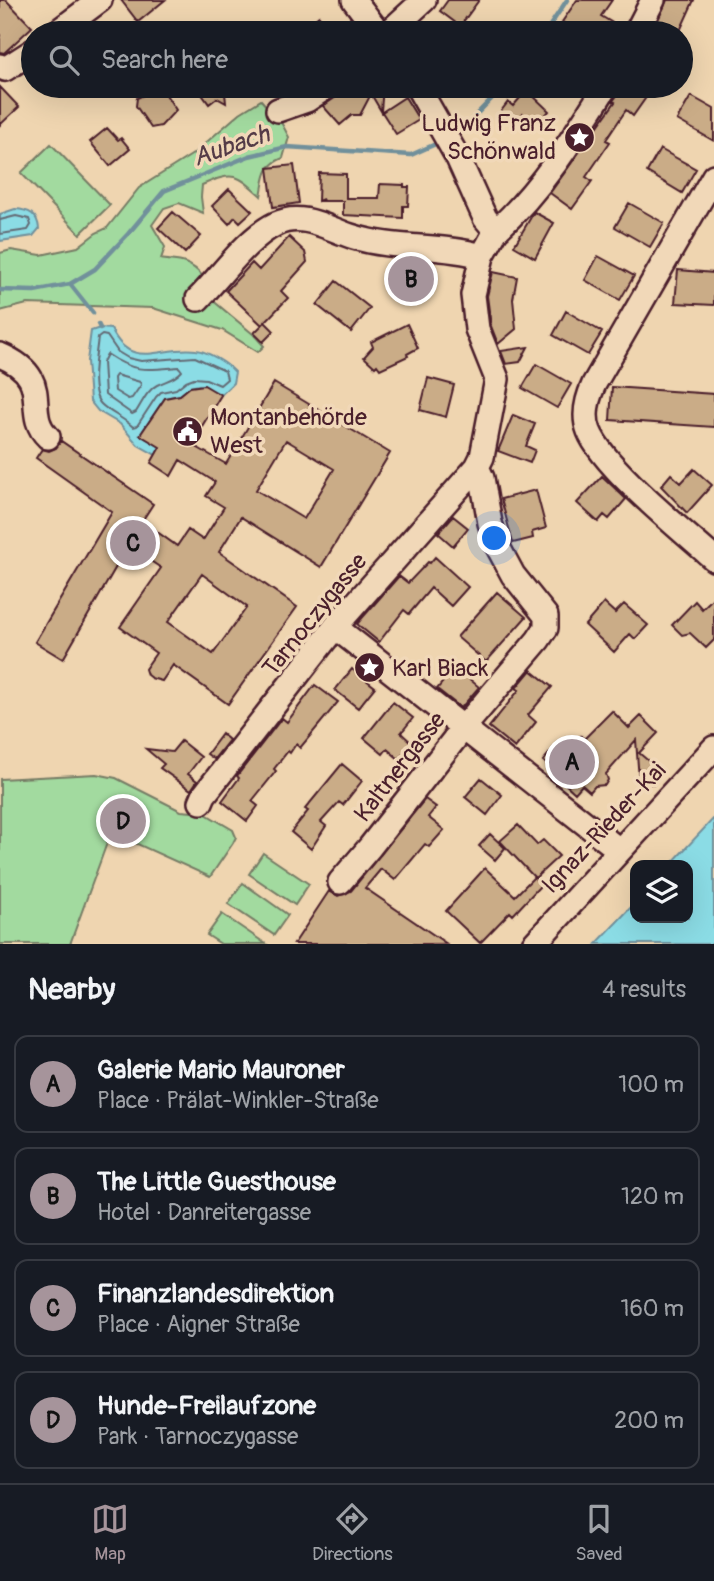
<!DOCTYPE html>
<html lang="en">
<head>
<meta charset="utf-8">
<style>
	:root { --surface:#171b24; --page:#242831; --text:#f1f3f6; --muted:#9ea1a6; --line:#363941; --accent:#a6949b }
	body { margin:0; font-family:Pangolin,sans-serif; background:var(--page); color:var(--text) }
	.controls { position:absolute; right:21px; bottom:21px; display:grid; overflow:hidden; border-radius:14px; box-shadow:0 7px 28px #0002 }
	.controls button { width:63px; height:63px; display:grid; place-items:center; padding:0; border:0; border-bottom:2px solid var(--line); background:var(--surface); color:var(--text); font:35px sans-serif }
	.you { position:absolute; left:495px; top:539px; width:24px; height:24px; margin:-18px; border:5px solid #fff; border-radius:50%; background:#1a73e8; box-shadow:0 0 0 10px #1a73e833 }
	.badge { display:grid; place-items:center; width:46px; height:46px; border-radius:50%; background:var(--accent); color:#111; font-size:23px; font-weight:700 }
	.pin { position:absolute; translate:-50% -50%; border:4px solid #fff; box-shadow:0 2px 7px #0006 }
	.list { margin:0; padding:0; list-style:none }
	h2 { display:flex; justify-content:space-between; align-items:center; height:91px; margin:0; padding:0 28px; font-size:30px }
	h2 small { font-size:23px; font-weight:400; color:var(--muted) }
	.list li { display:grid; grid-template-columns:46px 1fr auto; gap:21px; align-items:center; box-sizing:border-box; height:98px; margin:0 14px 14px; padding:0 14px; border:2px solid var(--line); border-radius:14px }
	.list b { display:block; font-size:26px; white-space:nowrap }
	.list p { margin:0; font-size:23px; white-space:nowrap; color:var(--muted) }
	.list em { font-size:23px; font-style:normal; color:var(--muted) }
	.icon { flex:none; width:38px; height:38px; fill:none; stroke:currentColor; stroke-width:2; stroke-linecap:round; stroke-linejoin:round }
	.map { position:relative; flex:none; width:714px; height:944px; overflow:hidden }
	.search { position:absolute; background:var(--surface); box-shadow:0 7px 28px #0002; left:21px; right:21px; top:21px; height:77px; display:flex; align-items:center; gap:18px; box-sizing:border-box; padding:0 24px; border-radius:38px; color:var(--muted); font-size:26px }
	.sheet { height:539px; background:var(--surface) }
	nav { display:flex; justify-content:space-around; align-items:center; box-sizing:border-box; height:98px; border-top:2px solid var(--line); background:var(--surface); font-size:19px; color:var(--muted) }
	nav a { display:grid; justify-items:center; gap:4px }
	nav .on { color:var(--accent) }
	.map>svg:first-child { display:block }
</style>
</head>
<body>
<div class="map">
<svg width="714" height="944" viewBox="0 0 714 944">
	<rect width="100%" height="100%" fill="#efd5b0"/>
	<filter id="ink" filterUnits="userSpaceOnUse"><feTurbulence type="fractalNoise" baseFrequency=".0143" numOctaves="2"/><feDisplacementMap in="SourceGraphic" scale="14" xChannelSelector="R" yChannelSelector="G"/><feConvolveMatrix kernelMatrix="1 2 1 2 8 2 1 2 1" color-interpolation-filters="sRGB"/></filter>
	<g filter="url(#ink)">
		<path fill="#a2da9f" stroke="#767c65" stroke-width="2" d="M261,100L282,124L289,137L283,158C263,166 265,177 261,196C237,174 234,171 202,185L201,197L203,213L179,203L164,208L152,225L165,247L161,259C169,261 178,260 185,263C199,268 211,284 211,299L253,334L264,346L258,352L222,330L153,308L27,304L0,311V253L11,250L41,255L78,247L96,233L107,228L139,188L193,154L240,113Z
			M51,144L110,205L80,234L21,173Z
			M96,774L116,778L181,811L204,813L233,830L236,837L233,843L210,877L111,832L70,944H0V779Z
			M263,853L309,884L295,905L249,874Z
			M243,883L288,915L274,935L228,904Z
			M222,914L266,944H221L207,935Z"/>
		<path fill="#8bdce5" stroke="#71909b" stroke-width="2" d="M15,209C29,210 38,214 39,229L33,236L0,241V214Z
			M100,328L111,329C132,372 161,345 196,350C207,351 227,363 235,372L233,383L221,395L199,385L190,387L180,395L165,398L140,435L160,447L156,455L138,445L120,424L98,411L90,401L87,361L91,331Z
			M714,818V944H596L635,903V918H688V865H670Z"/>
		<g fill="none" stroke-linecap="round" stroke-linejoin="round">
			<path stroke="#646b75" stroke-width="2" d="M0,220L16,216L29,219L31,225L28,230L0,234
				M102,335L107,336L118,352L128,358L141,361L195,357L225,371L227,379L220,385L206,379L194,378L186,381L176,389L161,392L156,397L137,426L133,427C124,418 110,413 101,404C89,392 96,354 98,338Z
				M107,354C135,373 146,370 179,367L182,371C174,380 167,380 157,385C147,390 142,403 136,412L132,414L105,395L103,362Z
				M116,375L140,382L141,385L132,398L128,399L115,391L114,378Z"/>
			<path stroke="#71909b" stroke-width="4.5" d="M545,33L567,0
				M454,133L467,124L504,86
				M70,284L93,313
				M0,290L34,291L70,284L95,269L128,234L164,191L249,156L287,147L411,155L440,142
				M98,324L100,328"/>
		</g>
		<path fill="#caac87" stroke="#4a1f2b" stroke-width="2" fill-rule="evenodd" d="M0,0H6L32,27L4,53L0,52Z
			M121,0H165L138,22Z
			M448,0H479L460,26L440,11Z
			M577,0H612L601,16L616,25L611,33H580L562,22Z
			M667,0H694L679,33H652Z
			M319,16L334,33H298Z
			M196,86H236L225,93L226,103L217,98L209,104Z
			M342,86H383L381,111L371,94L360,115H352L340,125L323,106L336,97Z
			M624,86H632L647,96L633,116L626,110L606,140L610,142L586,177L592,181L572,209L550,193L615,102L613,101Z
			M0,87L19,107L0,125Z
			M161,87L176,110L161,126L151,128L136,106L137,98Z
			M527,90L549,111L536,126L523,114L515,123L501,111L508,102L513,106Z
			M691,96L714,109V141L677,120Z
			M405,97L419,120L396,134L382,112Z
			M107,128L118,140L121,138L130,149L110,166L90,142Z
			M660,149L696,169L682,193L647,172Z
			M294,165L299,203L273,207L268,168Z
			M319,173L346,174V198H379L380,184L404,185V187H409L408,206H403V218L343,215V201H321L323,199L318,201Z
			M229,189L252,211L240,222L235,217L229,224L212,206Z
			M629,203L664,223L650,247L615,227Z
			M173,212L201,236L185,253L158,228Z
			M534,212L554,223L535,258L514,246Z
			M289,237L305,252L307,262L281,291L288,298L262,325L226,291L252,263L259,270Z
			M598,256L634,276L620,300L585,280Z
			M390,265L416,266V297H389Z
			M678,270L714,273V305L675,303Z
			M493,272L517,277L513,299L516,329L498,344L491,326L487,296Z
			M336,281L370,308L351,332L317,305Z
			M566,311L602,332L588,355L553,335Z
			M265,322L274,331L263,342L254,333Z
			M407,324L418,348L407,354L408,356L380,369L377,365L375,367L364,357L373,347L371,342Z
			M528,347L520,362L506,364L501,351Z
			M536,364L571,384L557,408L522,388Z
			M428,378L454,385L446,417L420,410Z
			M274,383L390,453L321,567L241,517L219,552L297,607L228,704L173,665L162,681L151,678L147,675L145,669L156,653L120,627L161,568L128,546L63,659L35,642L112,512L36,458L42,449L49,451L56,448L61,441L153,504L142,521L177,546L188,530L203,540L224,507L206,496L215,482L180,460L171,476L151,463L160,447L140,435L165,398L180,395L190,387L204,385L221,395L191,444L226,464ZM286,440L334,469L304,519L256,490ZM202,574L247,607L213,654L168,622Z
			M612,387L714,394V427L610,420Z
			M513,415L535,424L526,446L535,450L530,463L498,451Z
			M694,469L712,485L687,513L661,486L671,474L681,483Z
			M602,476L626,499L609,519L604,515L598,522L577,503Z
			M536,490L546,528L532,532L533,538L513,543L501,499Z
			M453,516L468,528L453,546L438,533Z
			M435,557L468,587L451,606L431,588L409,614L404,610L379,642L357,624L399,576L408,583L428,562L430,563Z
			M497,592L526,617L486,662L457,637Z
			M714,597V640L706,648L690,633L682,635L672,625L695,601L702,609Z
			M604,603L615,613L624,604L648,625L635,639L630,634L614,652L585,625Z
			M455,667L479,687L461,708L437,689Z
			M352,669L375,687L358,708L335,690Z
			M531,670L552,687L528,715L536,722L515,748L489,727L519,690L516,688Z
			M315,685L338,702L300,748L296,744L290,753L288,751L274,769L276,771L252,801L258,806L247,821L222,801L239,778L237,776L282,718L287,722Z
			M393,702L413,718L401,733L412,743L399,759L387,749L383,754L364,738Z
			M612,711L629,728L641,716L658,733L639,753L658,769L659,777L654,784H644L639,780L636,740L606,774L608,780L605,785L595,786L590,792L582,785L575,793L549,769L551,768L543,761L554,748L562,755L581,736L584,739Z
			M222,734L229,740L214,759L207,754Z
			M181,741L201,757L188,774L197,781L191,790L160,768L164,764L146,749L172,752Z
			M342,764L362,781L343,805L339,802L321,822L326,826L311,849L291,832L308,811L305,809Z
			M481,778L502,795L487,815L465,797Z
			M425,799L436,807L428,817L444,830L429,847L425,844L395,880L381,869L365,888L447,944H294L329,891L338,896L351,891Z
			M518,825L537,845L543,840L559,856L535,878L500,841Z
			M490,834L505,848L495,860L479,846Z
			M485,868L515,896L534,877L541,885L513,915L510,912L480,943L446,911Z"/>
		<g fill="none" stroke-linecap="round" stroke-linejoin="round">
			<defs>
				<path id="minor" d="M354,0L379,33
					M56,33L100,0
					M388,33L424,0
					M636,33L653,0
					M0,66L5,69L33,51
					M278,110L307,100L328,86
					M714,176L594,384C587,399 583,416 589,431C603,467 683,531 714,559
					M496,231C541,190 574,137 606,86
					M198,299C221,276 248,237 276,224C303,211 328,229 354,237C396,250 440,244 482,256
					M0,355C57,379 21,412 48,437
					M335,627L619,850
					M201,802L204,795L335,627L477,467L482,457L497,379L477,329L473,295L482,256L496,231L485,218L458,158L417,86
					M340,882L370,847L464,727L538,640L546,628V616L513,575L498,547L490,523L482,478L477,467
					M534,944L714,748"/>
			</defs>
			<use href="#minor" stroke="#4a1f2b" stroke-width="28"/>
			<use href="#minor" stroke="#f1d8b8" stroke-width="23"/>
		</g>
	</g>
	<defs>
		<symbol id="sight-disc" viewBox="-11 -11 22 22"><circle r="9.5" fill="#4a1f2b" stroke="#f1d8b8"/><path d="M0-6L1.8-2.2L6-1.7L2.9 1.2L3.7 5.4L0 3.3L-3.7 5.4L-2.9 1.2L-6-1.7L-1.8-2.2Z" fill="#fff"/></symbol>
		<symbol id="civic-disc" viewBox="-11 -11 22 22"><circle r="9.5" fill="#4a1f2b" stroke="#f1d8b8"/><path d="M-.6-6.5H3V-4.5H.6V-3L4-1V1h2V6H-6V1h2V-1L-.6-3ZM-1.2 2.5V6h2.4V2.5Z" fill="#fff"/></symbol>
	</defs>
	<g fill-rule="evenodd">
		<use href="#sight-disc" x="562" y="120" width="35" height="35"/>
		<use href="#civic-disc" x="170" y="414" width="35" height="35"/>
		<use href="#sight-disc" x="352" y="650" width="35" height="35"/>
	</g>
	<g text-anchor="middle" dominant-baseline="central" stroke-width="7" stroke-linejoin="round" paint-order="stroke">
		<g font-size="24" fill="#4a1f2b" stroke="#f1d8b8" text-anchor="start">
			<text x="556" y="123" text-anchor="end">Ludwig Franz<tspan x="556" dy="28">Schönwald</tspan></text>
			<text x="210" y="417">Montanbehörde<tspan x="210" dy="28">West</tspan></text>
			<text x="392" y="668">Karl Biack</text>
		</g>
		<g font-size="24" fill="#4a1f2b" stroke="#f1d8b8">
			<text transform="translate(315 615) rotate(-51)">Tarnoczygasse</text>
			<text transform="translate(400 767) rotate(-52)">Kaltnergasse</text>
			<text transform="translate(604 828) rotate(-47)">Ignaz-Rieder-Kai</text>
		</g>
		<g font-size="26" font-style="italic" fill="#543b47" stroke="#f1d8b8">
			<text transform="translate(231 146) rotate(-19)">Aubach</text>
		</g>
	</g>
</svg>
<div class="controls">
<button><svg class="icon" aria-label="layers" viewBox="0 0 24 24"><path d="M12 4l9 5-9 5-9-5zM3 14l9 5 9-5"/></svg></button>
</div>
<div class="you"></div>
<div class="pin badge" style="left:572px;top:762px">A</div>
<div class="pin badge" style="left:411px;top:279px">B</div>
<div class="pin badge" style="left:133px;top:543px">C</div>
<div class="pin badge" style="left:123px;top:821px">D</div>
<div class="search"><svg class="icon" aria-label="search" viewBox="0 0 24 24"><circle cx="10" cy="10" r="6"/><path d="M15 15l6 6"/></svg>Search here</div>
</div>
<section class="sheet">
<h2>Nearby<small>4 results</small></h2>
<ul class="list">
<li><span class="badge">A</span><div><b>Galerie Mario Mauroner</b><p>Place · Prälat-Winkler-Straße</p></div><em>100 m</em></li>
<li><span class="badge">B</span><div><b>The Little Guesthouse</b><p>Hotel · Danreitergasse</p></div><em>120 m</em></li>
<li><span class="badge">C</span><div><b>Finanzlandesdirektion</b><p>Place · Aigner Straße</p></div><em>160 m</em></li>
<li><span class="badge">D</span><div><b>Hunde-Freilaufzone</b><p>Park · Tarnoczygasse</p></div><em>200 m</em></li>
</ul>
</section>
<nav>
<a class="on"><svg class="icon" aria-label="map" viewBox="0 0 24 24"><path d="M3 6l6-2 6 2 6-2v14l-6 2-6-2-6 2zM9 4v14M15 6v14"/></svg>Map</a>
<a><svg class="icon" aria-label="directions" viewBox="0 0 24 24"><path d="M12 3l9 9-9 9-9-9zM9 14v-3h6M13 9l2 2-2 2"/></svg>Directions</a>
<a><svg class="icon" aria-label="saved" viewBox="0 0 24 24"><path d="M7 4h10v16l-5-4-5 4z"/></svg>Saved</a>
</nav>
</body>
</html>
